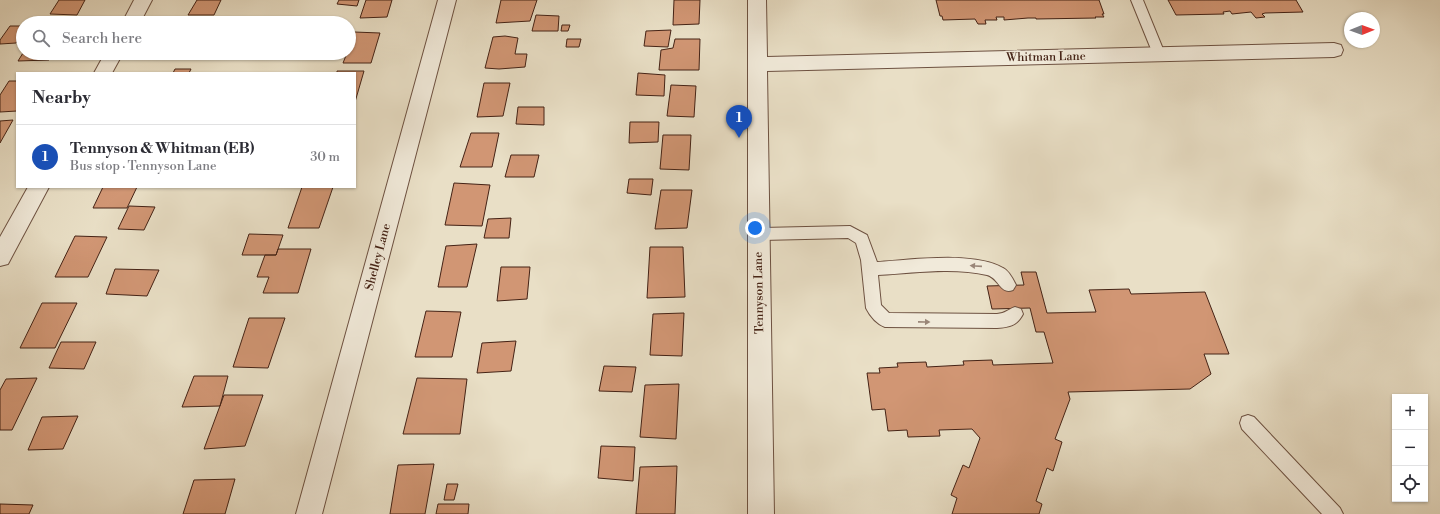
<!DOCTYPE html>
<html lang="en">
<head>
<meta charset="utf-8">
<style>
	:root { --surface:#fff; --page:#f2f2f3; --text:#2b2b33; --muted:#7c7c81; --line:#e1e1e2; --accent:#8f2418 }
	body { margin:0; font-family:"Libre Bodoni",serif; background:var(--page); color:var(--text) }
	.controls { position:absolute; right:12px; bottom:12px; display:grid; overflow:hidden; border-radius:0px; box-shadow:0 1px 3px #0004 }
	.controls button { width:36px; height:36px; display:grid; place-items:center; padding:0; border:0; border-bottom:1px solid var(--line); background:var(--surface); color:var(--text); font:20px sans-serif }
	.compass { position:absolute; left:1344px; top:12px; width:36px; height:36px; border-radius:50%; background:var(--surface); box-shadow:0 1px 3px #0004; rotate:89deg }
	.you { position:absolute; left:755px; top:228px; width:14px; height:14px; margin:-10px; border:3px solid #fff; border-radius:50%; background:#1a73e8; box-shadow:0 0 0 6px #1a73e833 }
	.badge { display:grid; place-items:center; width:26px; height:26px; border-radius:50%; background:var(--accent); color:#fff; font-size:13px; font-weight:700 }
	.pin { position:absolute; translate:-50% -33px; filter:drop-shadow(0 1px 2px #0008) }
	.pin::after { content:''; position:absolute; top:21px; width:14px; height:12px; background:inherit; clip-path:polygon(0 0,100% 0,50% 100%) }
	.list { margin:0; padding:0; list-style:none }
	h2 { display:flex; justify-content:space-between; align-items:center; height:52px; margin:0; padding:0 16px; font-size:17px }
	h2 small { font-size:13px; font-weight:400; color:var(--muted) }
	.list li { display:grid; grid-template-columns:26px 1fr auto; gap:12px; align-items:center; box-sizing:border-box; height:64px; padding:0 16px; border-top:1px solid var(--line) }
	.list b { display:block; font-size:15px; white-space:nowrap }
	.list p { margin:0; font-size:13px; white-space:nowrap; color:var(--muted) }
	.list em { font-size:13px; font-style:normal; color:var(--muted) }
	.icon { flex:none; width:22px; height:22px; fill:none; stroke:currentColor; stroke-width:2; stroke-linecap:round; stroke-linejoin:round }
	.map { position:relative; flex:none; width:1440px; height:514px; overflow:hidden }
	.search { position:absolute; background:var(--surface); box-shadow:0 1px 3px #0004; left:16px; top:16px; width:340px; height:44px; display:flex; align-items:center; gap:10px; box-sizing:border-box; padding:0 14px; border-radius:22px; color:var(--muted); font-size:15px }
	.panel { position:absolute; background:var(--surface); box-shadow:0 1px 3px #0004; left:16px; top:72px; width:340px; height:116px; border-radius:0px }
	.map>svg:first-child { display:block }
</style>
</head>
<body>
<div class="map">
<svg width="1440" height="514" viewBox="0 0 1440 514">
	<rect width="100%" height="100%" fill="#e9dfc6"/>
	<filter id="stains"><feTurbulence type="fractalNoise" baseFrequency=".005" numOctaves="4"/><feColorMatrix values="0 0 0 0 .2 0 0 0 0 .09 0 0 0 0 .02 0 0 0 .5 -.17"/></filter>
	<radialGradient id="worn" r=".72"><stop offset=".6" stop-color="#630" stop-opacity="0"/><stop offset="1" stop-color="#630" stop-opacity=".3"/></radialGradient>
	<path fill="#d19674" stroke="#442215" d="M59,0H85L77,15L50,14Z
		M197,0H221L214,15H188Z
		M339,0H359L357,6L337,4Z
		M366,0H392L387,17L360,18Z
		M501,0H537L530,21L496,23Z
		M674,0H700L699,24L673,25Z
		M936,0H1099L1104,14H1102L1104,17H1095L1096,18L1036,19V18H1028L1004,20V17H996L997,20H985L986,24H978L975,19L943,20L942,16H940Z
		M1168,0H1296L1303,12L1265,13L1262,14L1265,17L1256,18L1251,12L1232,14L1230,11L1223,12L1224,14L1176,15Z
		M536,15L559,16L558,31H532Z
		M562,25H570L568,31H561Z
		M10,26H23V33L16,43L0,44V40Z
		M671,30L668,47L644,46L646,31Z
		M354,32L380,33L371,63H343L347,53H349V46Z
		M505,36L518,38L515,54H527L525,67L499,69L485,68L493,37Z
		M567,39H581L579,47H566Z
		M675,39H700L699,70H659L661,50L673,48Z
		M23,53H54L49,60L18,61Z
		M167,53H213L211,57H165Z
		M175,69H191L189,73H173Z
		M337,71H364L355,102V73H337Z
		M638,73L665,75L664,96L636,95Z
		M9,81H17V111L0,112V95Z
		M484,83H510L503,116L477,117Z
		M671,85L696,86L694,117L667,116Z
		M518,107H544V125L516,124Z
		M13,120L0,143V121Z
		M630,122H659L658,142L629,143Z
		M471,133H499L492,167H460Z
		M663,135H691L689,170L660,169Z
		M511,155H539L534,177H505Z
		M629,179H653L651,195L627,193Z
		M454,183L490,185L482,226L445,225Z
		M103,187H137L127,208H93Z
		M302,187H333L319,228H288Z
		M661,190H692L687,228L655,229Z
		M129,206L155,207L144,230L118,229Z
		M511,218L509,238H484L488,219Z
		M249,234L283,235L276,255H242Z
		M75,236L107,237L88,277H55Z
		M477,244L467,287H438L446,246Z
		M650,247H683L685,297L647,298Z
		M278,249H311L298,293H263L269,277H257L265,255H276Z
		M501,267H530L527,299L497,301Z
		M115,269L159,270L147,296L106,294Z
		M1021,272H1036L1047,313L1096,312L1089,290L1129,289L1131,294L1205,292L1229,354H1204L1211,374L1190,389L1068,392L1070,399L1055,439L1062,442L1053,471L1047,468L1036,501L1042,504L1039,514H952L957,498L951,495L963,465L969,468L980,438L972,429L939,430L940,436L908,437L907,430L888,431L885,409L872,410L867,373H880L879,368L898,367L897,363L926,362L927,367L964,365L963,361L992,360L993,365L1053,363L1044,332H1036L1030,308L992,309L987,286L1024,285Z
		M42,303H77L55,348H20Z
		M426,311L461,312L452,357H415Z
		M684,313L682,356L650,355L653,314Z
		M249,318H285L268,368L233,367Z
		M516,341L511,371L477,373L482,343Z
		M61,342H96L84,369L49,368Z
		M604,366L636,367L632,392L599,391Z
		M194,376H228L220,406L182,407Z
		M37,378L12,430H0V390L6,379Z
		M417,378L467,379L460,434H403Z
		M679,384L676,439L640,437L645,385Z
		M224,395H263L245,446L204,449Z
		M78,416L63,449L28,450L42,417Z
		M601,446L635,447L633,481L598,478Z
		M434,464L425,514H390L398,465Z
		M677,466L675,514H636L640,467Z
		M235,479L225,514H183L194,480Z
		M447,484H458L454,500H444Z
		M0,504L33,505L29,514H0Z
		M438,504H469L468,514H436Z"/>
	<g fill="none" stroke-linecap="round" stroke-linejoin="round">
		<defs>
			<path id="lane" d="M1131,0H1143L1165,54L1163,57L1159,59L1155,57L1153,54Z
				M850,226L867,235L877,262C910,260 974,251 1003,268C1009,271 1013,279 1016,285L1013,290C1000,295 999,278 987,275C954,267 912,273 878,275L881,305L889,313L997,314C1006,313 1007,310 1015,307L1021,309L1023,314C1017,326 1009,327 997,328L885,327C877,324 870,316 866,308L861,260L856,243L848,238L759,240L754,238L752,234L754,230L759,228Z
				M1248,415L1254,417L1340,508L1343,514H1322L1242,429L1240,423L1242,417Z"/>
			<path id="street" d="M134,0H152L140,23H122Z
				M438,0H456L322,514H296Z
				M748,0H766L767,57L1334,43L1341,45L1343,50L1341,55L1334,57L767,71L774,514H748Z
				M105,53H123L112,73H94Z
				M28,187H49L8,264L0,266V237Z"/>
		</defs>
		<use href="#lane" stroke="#6d5141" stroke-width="2"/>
		<use href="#street" stroke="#6d5141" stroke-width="2"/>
		<use href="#lane" fill="#f1eada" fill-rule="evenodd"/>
		<use href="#street" fill="#f1eada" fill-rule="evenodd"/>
	</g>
	<defs><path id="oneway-solid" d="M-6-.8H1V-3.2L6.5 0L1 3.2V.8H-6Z"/></defs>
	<g fill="#9a8678">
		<use href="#oneway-solid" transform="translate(976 266) rotate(-176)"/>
		<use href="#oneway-solid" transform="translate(924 322) rotate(1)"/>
	</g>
	<g text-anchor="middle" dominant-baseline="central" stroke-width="3" stroke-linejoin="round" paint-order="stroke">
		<g font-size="12" fill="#442215" stroke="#f1eada">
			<text transform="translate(1046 57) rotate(-1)">Whitman Lane</text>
			<text transform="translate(378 257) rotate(-75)">Shelley Lane</text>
			<text transform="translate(759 293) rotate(-91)">Tennyson Lane</text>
		</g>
	</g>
	<rect width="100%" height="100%" filter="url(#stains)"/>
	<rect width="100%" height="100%" fill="url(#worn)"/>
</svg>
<div class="controls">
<button>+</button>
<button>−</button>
<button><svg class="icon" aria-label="locate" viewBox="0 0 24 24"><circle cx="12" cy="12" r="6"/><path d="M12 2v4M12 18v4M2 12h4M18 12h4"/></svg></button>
</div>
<svg class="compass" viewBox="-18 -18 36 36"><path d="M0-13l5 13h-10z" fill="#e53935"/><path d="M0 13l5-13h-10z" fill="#7c7c81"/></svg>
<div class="you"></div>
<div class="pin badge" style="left:739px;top:138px;background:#1a4fb4">1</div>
<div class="search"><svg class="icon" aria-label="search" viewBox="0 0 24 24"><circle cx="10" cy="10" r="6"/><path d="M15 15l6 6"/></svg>Search here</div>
<section class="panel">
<h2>Nearby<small></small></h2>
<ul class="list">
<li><span class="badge" style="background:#1a4fb4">1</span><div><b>Tennyson &amp; Whitman (EB)</b><p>Bus stop · Tennyson Lane</p></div><em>30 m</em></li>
</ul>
</section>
</div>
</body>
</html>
